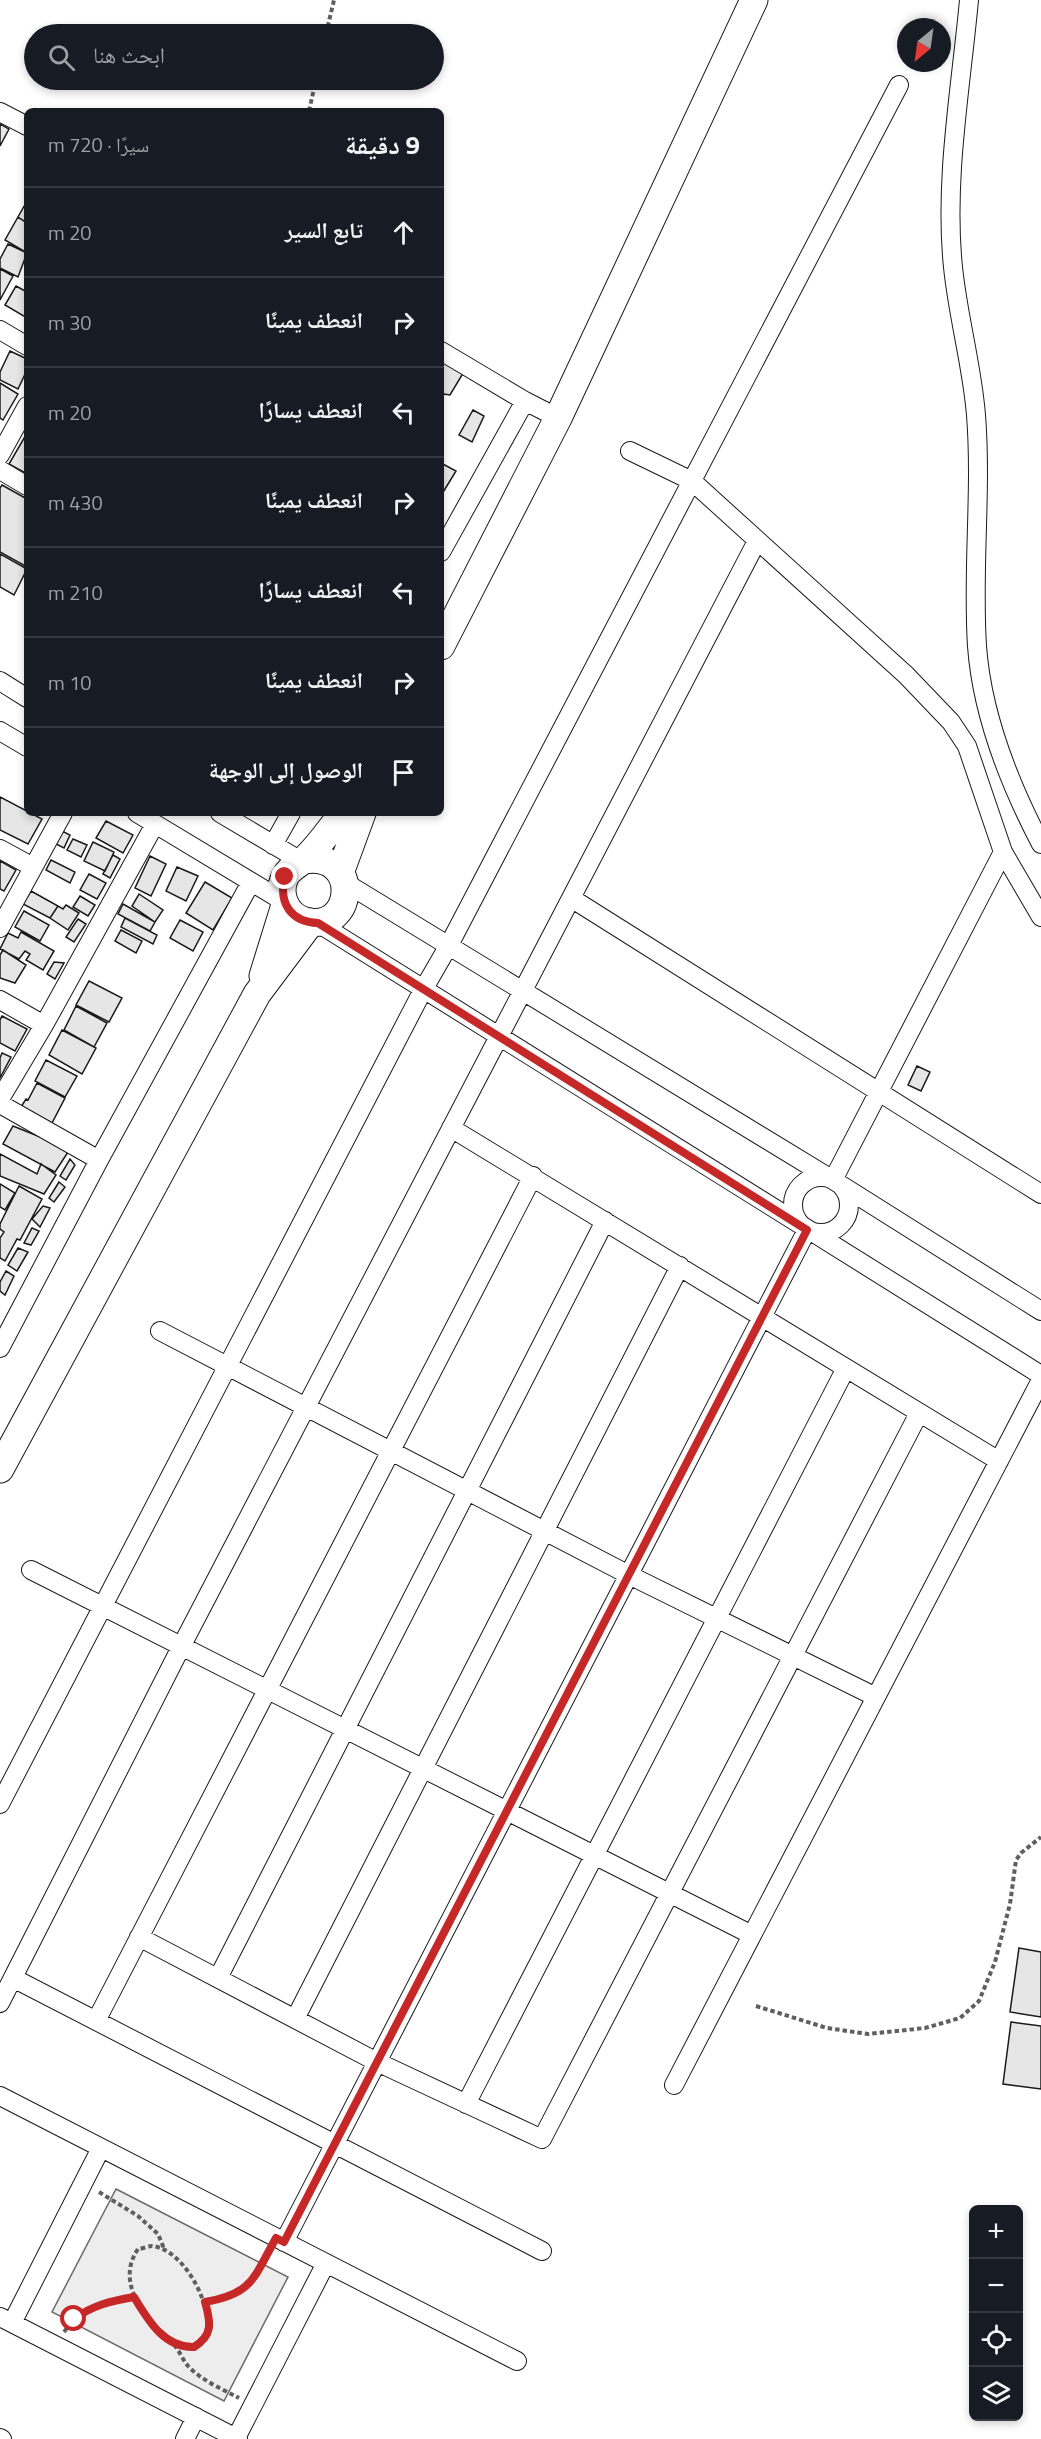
<!DOCTYPE html>
<html lang="ar">
<head>
<meta charset="utf-8">
<style>
	:root { --surface:#171b24; --page:#20242c; --text:#f1f3f6; --muted:#9ea1a6; --line:#363941 }
	body { margin:0; font-family:"Titillium Web","Noto Naskh Arabic",sans-serif; background:var(--page); color:var(--text); direction:rtl }
	.controls { position:absolute; right:18px; bottom:18px; display:grid; overflow:hidden; border-radius:9px; box-shadow:0 3px 9px #0003 }
	.controls button { width:54px; height:54px; display:grid; place-items:center; padding:0; border:0; border-bottom:2px solid var(--line); background:var(--surface); color:var(--text); font:30px sans-serif }
	.compass { position:absolute; left:897px; top:18px; width:54px; height:54px; border-radius:50%; background:var(--surface); box-shadow:0 3px 9px #0003; rotate:209deg }
	.stop { position:absolute; width:18px; height:18px; margin:-14px; border:4px solid #c62828; border-radius:50%; background:#fff }
	.stop.end { background:#c62828; border-color:#fff; box-shadow:0 2px 6px #0008 }
	.list { margin:0; padding:0; list-style:none }
	h2 { display:flex; justify-content:space-between; align-items:center; height:78px; margin:0; padding:0 24px; font-size:26px }
	h2 small { font-size:20px; font-weight:400; color:var(--muted) }
	.list li { display:grid; grid-template-columns:39px 1fr auto; gap:18px; align-items:center; box-sizing:border-box; height:90px; padding:0 24px; border-top:2px solid var(--line) }
	.list b { display:block; font-size:22px; white-space:nowrap }
	.list em { font-size:20px; font-style:normal; color:var(--muted) }
	.icon { flex:none; width:33px; height:33px; fill:none; stroke:currentColor; stroke-width:2; stroke-linecap:round; stroke-linejoin:round }
	.map { position:relative; flex:none; width:1041px; height:2439px; overflow:hidden; direction:ltr }
	.search { position:absolute; background:var(--surface); box-shadow:0 3px 9px #0003; left:24px; top:24px; width:420px; height:66px; display:flex; align-items:center; gap:15px; box-sizing:border-box; padding:0 21px; border-radius:33px; color:var(--muted); font-size:22px }
	.panel { position:absolute; background:var(--surface); box-shadow:0 3px 9px #0003; left:24px; top:108px; width:420px; height:708px; border-radius:9px; direction:rtl }
	.map>svg:first-child { display:block }
</style>
</head>
<body>
<div class="map">
<svg width="1041" height="2439" viewBox="0 0 1041 2439">
	<rect width="100%" height="100%" fill="#fff"/>
	<path fill="#ededed" stroke="#6a6a6a" stroke-width="1.5" d="M116,2189L288,2277L224,2401L52,2312Z"/>
	<path fill="#e6e6e6" stroke="#1a1a1a" stroke-width="1.5" d="M0,124L9,129L0,146Z
		M27,201V223L18,217Z
		M18,217L27,223V253L5,240Z
		M8,244L27,253L18,277L0,268V259Z
		M0,269L13,276L0,300Z
		M16,286L27,292V318L5,305Z
		M10,351L27,359V370L18,389L0,380V372Z
		M441,356L465,370L450,395L444,394L441,399Z
		M0,383L18,394L3,420L0,418Z
		M473,410L484,416L472,442L459,435Z
		M27,433V474L9,464Z
		M441,463L456,471L442,494L441,493Z
		M2,485L27,499V567L0,552V488Z
		M0,554L27,569L14,595L0,587Z
		M0,797L42,819L28,844L0,830Z
		M106,821L133,835L123,853L96,838Z
		M62,831L70,835L64,848L56,844Z
		M73,839L87,845L81,857L67,850Z
		M93,842L114,852L105,871L84,861Z
		M113,855L120,859L110,878L103,874Z
		M150,856L166,864L151,896L135,888Z
		M51,860L75,872L70,883L46,870Z
		M0,861L16,870L4,891L0,889Z
		M177,867L198,876L186,901L166,891Z
		M89,874L106,883L97,899L80,890Z
		M205,882L232,898L213,930L186,913Z
		M31,891L58,906L50,918L23,904Z
		M139,894L163,910L155,922L132,906Z
		M80,896L95,905L88,916L73,907Z
		M123,904L155,922L150,931L118,914Z
		M66,905L79,913L68,930L50,918L58,906L63,909Z
		M24,911L49,925L40,941L15,927Z
		M125,918L157,935L153,944L121,927Z
		M78,919L86,924L74,942L66,937Z
		M180,920L203,932L193,951L170,938Z
		M121,930L142,941L136,953L115,941Z
		M21,932L54,951L43,970L26,960L30,954L25,951L19,959L0,949L8,933L18,938Z
		M3,950L26,965L15,983L0,978V955Z
		M54,962L64,963L55,979L47,974Z
		M89,981L122,998L109,1022L76,1005Z
		M76,1006L107,1023L94,1047L64,1030Z
		M2,1016L27,1029L15,1051L0,1043V1020Z
		M62,1030L96,1048L82,1074L49,1055Z
		M2,1053L11,1057L0,1078V1058Z
		M46,1060L77,1076L65,1097L35,1081Z
		M917,1066L930,1072L921,1091L908,1085Z
		M37,1083L65,1098L52,1123L21,1107L26,1099L28,1100Z
		M13,1126L70,1149L55,1172L3,1144Z
		M0,1154L37,1174L41,1164L56,1175L44,1194L0,1176Z
		M70,1159L75,1165L66,1180L60,1176Z
		M59,1182L65,1187L54,1202L49,1198Z
		M0,1184L15,1193L5,1210L0,1207Z
		M19,1186L42,1199L20,1240L17,1239L5,1261L0,1258V1238L4,1232L0,1229V1224Z
		M43,1206L50,1208L40,1227L32,1219Z
		M32,1228L39,1231L31,1245L24,1243Z
		M18,1248L28,1252L17,1271L8,1265Z
		M6,1271L14,1276L5,1295L0,1291V1282Z
		M1019,1948L1041,1952V2017L1010,2012Z
		M1011,2022L1041,2026V2089L1003,2084Z"/>
	<g fill="none" stroke-linecap="round" stroke-linejoin="round">
		<defs>
			<path id="street" d="M969,0C961,87 944,180 953,267C958,317 972,365 976,415C982,492 972,569 977,646C982,716 1009,783 1041,844
				M0,112L27,126
				M0,330L27,346
				M441,351L525,401L441,552
				M525,401L558,418
				M630,451L692,481L906,675L951,722L967,746L1003,852L1041,917
				M0,455L27,406
				M0,470L27,486
				M0,681L27,698
				M0,731L27,747
				M137,813L283,901
				M220,813L301,861
				M273,845L291,813
				M0,849L33,867
				M344,882L833,1180L1041,1311
				M571,898L1041,1194
				M318,923L1041,1375
				M0,928L63,813
				M0,1000L44,1025
				M0,1099L44,1025L155,824
				M0,1104L99,1160
				M451,1128L999,1461
				M793 1205a28 28 0 1 1 56 0a28 28 0 1 1-56 0Z
				M833,1180L1003,852
				M160,1331L629,1575L876,1697
				M0,1348L99,1160L251,882
				M31,1570L752,1935
				M0,1804L423,990L449,945L899,85
				M139,1937L377,2062L542,2139L919,1413
				M13,1978L542,2251
				M218,1978L605,1221
				M0,2003L181,1647L757,541
				M295,2019L680,1266
				M96,2021L533,1176
				M674,2085L1041,1380
				M0,2096L517,2361
				M466,2104L846,1368
				M284,2242L807,1230
				M0,2317L238,2439
				M12,2323L101,2148
				M0,2438L2,2439
				M236,2438L326,2263
				M185,2439L196,2417"/>
			<path id="primary" d="M441,646L558,418L754,0
				M304,860C362,851 355,934 305,921C286,916 277,894 285,877C289,868 298,865 305,859C319,846 331,828 343,813
				M340,873L362,813
				M263,976L285,905
				M0,1469L257,994L311,922"/>
		</defs>
		<use href="#street" stroke="#1a1a1a" stroke-width="20"/>
		<use href="#primary" stroke="#1a1a1a" stroke-width="29"/>
		<path stroke="#5f5f5f" stroke-width="4" stroke-dasharray="4.5 3" stroke-linecap="butt" d="M326,34L334,0
			M309,111L316,80
			M756,2006L827,2028L868,2034L925,2028L960,2018L979,2001L995,1962L1010,1904L1016,1860L1021,1853L1041,1837
			M99,2192L138,2216L158,2234L165,2251
			M205,2302C245,2295 249,2286 269,2251
			M64,2332C83,2305 103,2302 134,2297
			M175,2345L194,2347L205,2340C217,2311 185,2249 152,2246C148,2246 142,2249 138,2249C114,2284 147,2320 172,2343C179,2349 182,2359 188,2366C201,2380 222,2389 239,2398"/>
		<use href="#street" stroke="#fff" stroke-width="18"/>
		<use href="#primary" stroke="#fff" stroke-width="27"/>
	</g>
	<g fill="none" stroke-linecap="round" stroke-linejoin="round">
		<path stroke="#c62828" stroke-width="8" d="M74,2319C93,2305 111,2301 134,2297C148,2320 164,2348 194,2347C213,2335 211,2323 205,2302C253,2294 254,2277 276,2238L284,2242L807,1230L318,923C291,922 278,903 285,877"/>
	</g>
</svg>
<div class="controls">
<button>+</button>
<button>−</button>
<button><svg class="icon" aria-label="locate" viewBox="0 0 24 24"><circle cx="12" cy="12" r="6"/><path d="M12 2v4M12 18v4M2 12h4M18 12h4"/></svg></button>
<button><svg class="icon" aria-label="layers" viewBox="0 0 24 24"><path d="M12 4l9 5-9 5-9-5zM3 14l9 5 9-5"/></svg></button>
</div>
<svg class="compass" viewBox="-18 -18 36 36"><path d="M0-13l5 13h-10z" fill="#e53935"/><path d="M0 13l5-13h-10z" fill="#9ea1a6"/></svg>
<div class="stop" style="left:74px;top:2319px"></div>
<div class="stop end" style="left:285px;top:877px"></div>
<div class="search"><svg class="icon" aria-label="search" viewBox="0 0 24 24"><circle cx="10" cy="10" r="6"/><path d="M15 15l6 6"/></svg>ابحث هنا</div>
<section class="panel">
<h2>9 دقيقة<small>سيرًا · 720 m</small></h2>
<ul class="list">
<li><svg class="icon" aria-label="ahead" viewBox="0 0 24 24"><path d="M12 20V5M6 11l6-6 6 6"/></svg><div><b>تابع السير</b></div><em>20 m</em></li>
<li><svg class="icon" aria-label="right" viewBox="0 0 24 24"><path d="M7 20v-9h11M14 6l5 5-5 5"/></svg><div><b>انعطف يمينًا</b></div><em>30 m</em></li>
<li><svg class="icon" aria-label="left" viewBox="0 0 24 24"><path d="M17 20v-9H6M10 6l-5 5 5 5"/></svg><div><b>انعطف يسارًا</b></div><em>20 m</em></li>
<li><svg class="icon" aria-label="right" viewBox="0 0 24 24"><path d="M7 20v-9h11M14 6l5 5-5 5"/></svg><div><b>انعطف يمينًا</b></div><em>430 m</em></li>
<li><svg class="icon" aria-label="left" viewBox="0 0 24 24"><path d="M17 20v-9H6M10 6l-5 5 5 5"/></svg><div><b>انعطف يسارًا</b></div><em>210 m</em></li>
<li><svg class="icon" aria-label="right" viewBox="0 0 24 24"><path d="M7 20v-9h11M14 6l5 5-5 5"/></svg><div><b>انعطف يمينًا</b></div><em>10 m</em></li>
<li><svg class="icon" aria-label="arrive" viewBox="0 0 24 24"><path d="M6 21V4h12l-3 4 3 4H6"/></svg><div><b>الوصول إلى الوجهة</b></div></li>
</ul>
</section>
</div>
</body>
</html>
